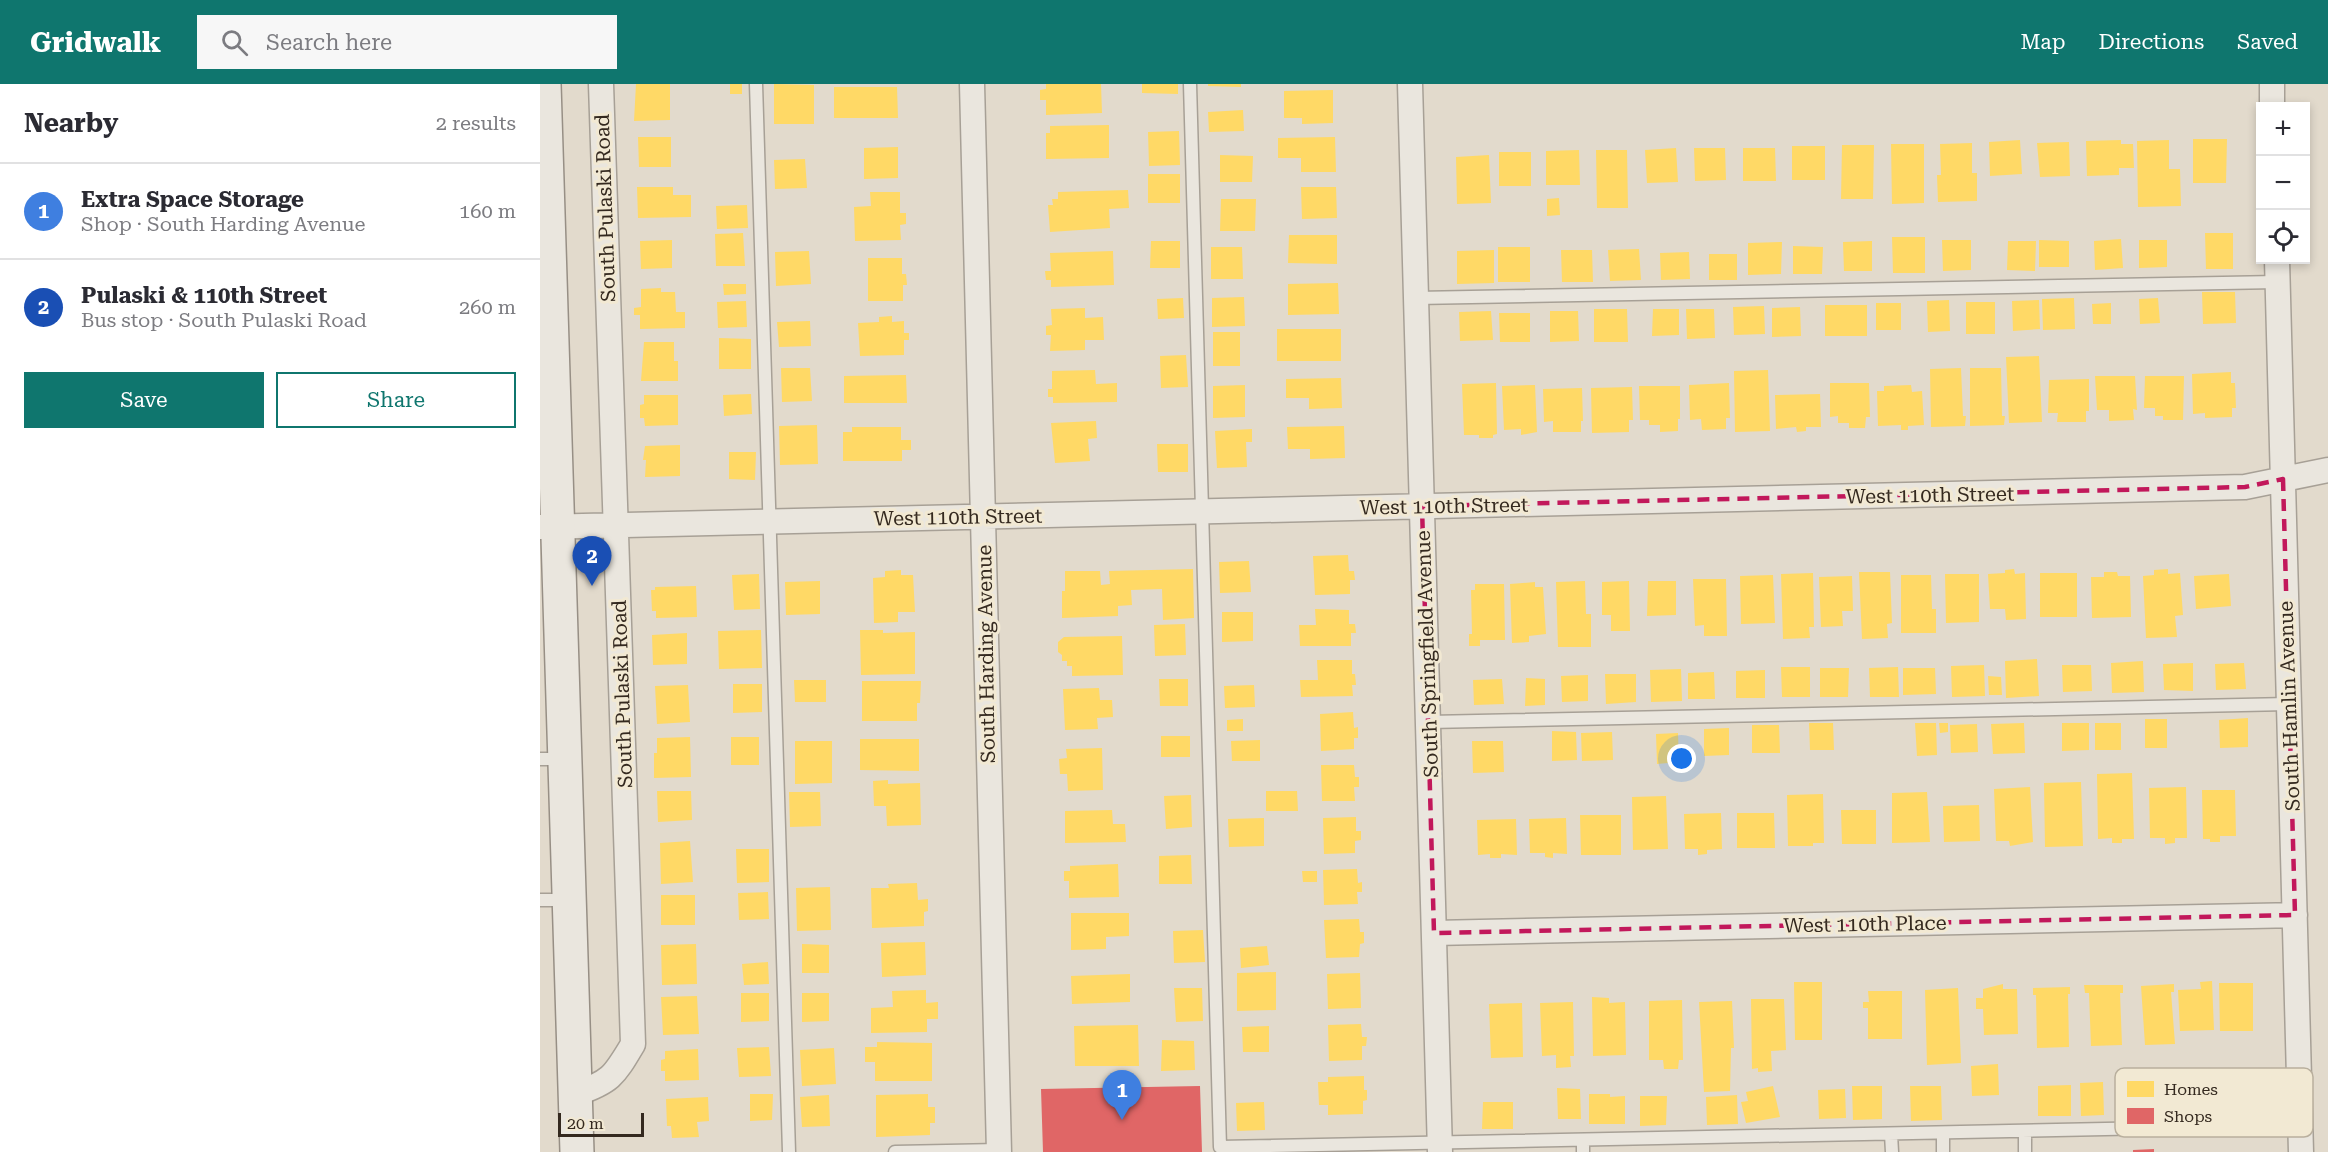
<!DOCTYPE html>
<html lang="en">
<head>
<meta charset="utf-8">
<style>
	:root { --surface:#fff; --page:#f7f7f7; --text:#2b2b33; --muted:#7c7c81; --line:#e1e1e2; --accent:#0f766e }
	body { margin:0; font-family:"Roboto Serif",serif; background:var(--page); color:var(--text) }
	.controls { position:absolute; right:18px; top:18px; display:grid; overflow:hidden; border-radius:0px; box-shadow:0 3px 9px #0003 }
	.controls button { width:54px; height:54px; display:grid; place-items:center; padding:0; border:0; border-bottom:2px solid var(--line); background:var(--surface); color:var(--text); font:30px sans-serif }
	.scale { position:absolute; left:18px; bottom:15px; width:86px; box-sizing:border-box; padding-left:6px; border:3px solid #34291f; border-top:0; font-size:16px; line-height:21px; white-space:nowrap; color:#34291f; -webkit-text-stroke:4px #f2e9d3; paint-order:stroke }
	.you { position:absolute; left:1142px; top:675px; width:21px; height:21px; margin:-15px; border:4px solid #fff; border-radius:50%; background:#1a73e8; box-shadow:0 0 0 9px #1a73e833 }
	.badge { display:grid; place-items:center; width:39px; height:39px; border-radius:50%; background:var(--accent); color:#fff; font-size:20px; font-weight:700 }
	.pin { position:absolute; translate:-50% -50px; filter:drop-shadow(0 2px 3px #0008) }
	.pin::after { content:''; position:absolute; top:32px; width:21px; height:18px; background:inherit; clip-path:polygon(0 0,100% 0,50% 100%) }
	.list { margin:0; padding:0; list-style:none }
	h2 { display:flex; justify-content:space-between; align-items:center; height:78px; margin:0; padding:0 24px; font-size:26px }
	h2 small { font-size:20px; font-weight:400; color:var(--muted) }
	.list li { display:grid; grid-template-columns:39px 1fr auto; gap:18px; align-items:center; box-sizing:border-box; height:96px; padding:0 24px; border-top:2px solid var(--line) }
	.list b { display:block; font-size:22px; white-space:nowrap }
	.list p { margin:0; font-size:20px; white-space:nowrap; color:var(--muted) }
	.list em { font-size:20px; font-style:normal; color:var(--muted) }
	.actions { display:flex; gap:12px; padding:18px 24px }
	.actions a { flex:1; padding:14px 0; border:2px solid var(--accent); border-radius:0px; text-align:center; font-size:21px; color:var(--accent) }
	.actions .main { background:var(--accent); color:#fff }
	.icon { flex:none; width:33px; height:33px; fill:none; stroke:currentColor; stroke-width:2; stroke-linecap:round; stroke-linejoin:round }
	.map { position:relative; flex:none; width:1788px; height:1068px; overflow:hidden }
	header { display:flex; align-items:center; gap:36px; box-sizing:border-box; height:84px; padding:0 30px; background:var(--accent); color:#fff }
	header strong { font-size:28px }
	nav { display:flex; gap:33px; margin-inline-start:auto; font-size:21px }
	.search { width:420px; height:54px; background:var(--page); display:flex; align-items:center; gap:15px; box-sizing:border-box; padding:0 21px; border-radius:0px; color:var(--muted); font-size:22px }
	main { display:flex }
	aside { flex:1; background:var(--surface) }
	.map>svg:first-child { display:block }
</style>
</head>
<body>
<header>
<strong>Gridwalk</strong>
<div class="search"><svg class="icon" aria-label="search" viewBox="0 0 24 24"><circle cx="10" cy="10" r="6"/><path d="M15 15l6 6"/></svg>Search here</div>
<nav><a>Map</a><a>Directions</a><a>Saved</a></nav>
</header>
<main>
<aside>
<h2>Nearby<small>2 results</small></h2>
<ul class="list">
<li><span class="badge" style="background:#3f7fe0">1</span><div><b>Extra Space Storage</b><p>Shop · South Harding Avenue</p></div><em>160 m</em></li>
<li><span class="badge" style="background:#1a4fb4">2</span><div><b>Pulaski &amp; 110th Street</b><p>Bus stop · South Pulaski Road</p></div><em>260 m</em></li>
</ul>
<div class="actions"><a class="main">Save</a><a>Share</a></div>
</aside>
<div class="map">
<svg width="1788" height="1068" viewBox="0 0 1788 1068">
	<rect width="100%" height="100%" fill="#e2dacc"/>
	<path fill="#ffd966" d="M96,0H130V36L94,37Z
		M190,0H202V10H190Z
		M234,0L274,1V40H234Z
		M506,0H561L562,29L506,31V16H500V6L506,5Z
		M602,0H638V10L602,9Z
		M668,0H701V3L668,2Z
		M294,3H357L358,34H294Z
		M793,6V39L762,40V34H744V7Z
		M703,26L704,47L669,48L668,28Z
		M569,41V74L506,75V49H510V42Z
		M639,47L640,81L609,82L608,48Z
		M98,53H131V83H99Z
		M795,53L796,88H761V74H738V54Z
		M1653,55H1687L1686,99H1653Z
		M1480,56L1482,90L1450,92L1449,58Z
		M1581,56V60H1593L1594,84H1579V91L1547,92L1546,57Z
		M1629,56V85H1640L1641,122L1598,123L1597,57Z
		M1529,58L1530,92L1500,93L1497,59Z
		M1432,59V89H1437V117L1398,118L1397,91H1401L1400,60Z
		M1351,60H1384V119L1352,120Z
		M1302,61H1334L1333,115H1301Z
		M1252,62H1285V96H1252Z
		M358,63V94L324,95V64Z
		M1136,64L1138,98L1107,99L1105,66Z
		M1154,64H1185L1186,96L1155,97Z
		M1203,64H1235L1236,97H1203Z
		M1039,66L1040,101H1006V67Z
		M1056,66H1087L1088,124H1057Z
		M959,68H991V102H959Z
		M680,71L713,72L712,98H680Z
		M949,71L951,119L917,120L916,73Z
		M265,75L267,104L235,105L234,76Z
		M608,90H640V119H608Z
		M97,103H133V111H151V133L98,134Z
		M761,103H796L797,134L762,135Z
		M588,106L589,124L569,125L570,144L510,148L508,121H513L512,115H518V108Z
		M330,108H360V129H366V140L360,141L361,156L315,157L314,123L331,122Z
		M1019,114L1020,131L1007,132V115Z
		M681,115H716L715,147H680Z
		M207,121L208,144L177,145L176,122Z
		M203,149L205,182H176L175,150Z
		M1665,149H1693V185H1666Z
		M749,151H797V180L748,179Z
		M1352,153H1385V189H1353Z
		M1581,155L1583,184L1555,186L1554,157Z
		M132,156V184L101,185L100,157Z
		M1402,156H1431V186L1403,187Z
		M1499,156L1529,157V183H1499Z
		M1599,156H1627V183L1599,184Z
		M611,157H640V184H610Z
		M1332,157V187H1304L1303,158Z
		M1468,157H1496L1495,187L1467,186Z
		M1242,158L1241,190L1208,191V159Z
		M1253,162L1283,163L1282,190H1253Z
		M671,163H702L703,195H671Z
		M958,163H990V198H958Z
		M1099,165L1101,196L1070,197L1068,166Z
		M954,166V199L917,200V167Z
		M1021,166H1052L1053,198H1022Z
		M269,167L271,200L236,202L235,168Z
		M573,167L574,201L511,203V196H506L505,187H511L510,169Z
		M1149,168L1150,195L1121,196L1120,169Z
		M1169,170H1197V196H1169Z
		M328,174H362V190H366L367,201H363V217H328Z
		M798,199L799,230L748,231V200Z
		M183,200H206V210L184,211Z
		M121,204V208H135L136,228H145V244L100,245V231H94V224L101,223V205Z
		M1662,208H1695L1696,239L1663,240Z
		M704,213L705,242L672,243V214Z
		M643,214L644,234L618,235L617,215Z
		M1534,214L1535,245L1503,246L1502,215Z
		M1618,214L1620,239L1600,240L1599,215Z
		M1409,216L1410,247L1388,248L1387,217Z
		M1499,216L1500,245L1473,247L1472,217Z
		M206,217L207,243L178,244L177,218Z
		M1426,218H1455V250H1426Z
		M1336,219H1361V246H1336Z
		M1571,219V240H1553L1552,220Z
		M1285,221H1327V252H1285Z
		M1224,222L1225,250L1194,251L1193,223Z
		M1260,223L1261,252L1232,253V224Z
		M545,224V234L563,233L564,256H545V266L510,267L511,251H506V242L512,241L511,225Z
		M1054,225H1087L1088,258H1054Z
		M1113,225H1139V251L1112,252Z
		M1146,225H1174L1175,254L1147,255Z
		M951,227L953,256L920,257L919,228Z
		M1010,227H1038L1039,257L1010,258Z
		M959,229H990V258H960Z
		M352,232V238L364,237V249H369V256H364V271L320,272L318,239L339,238V233Z
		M270,237L271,262L239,263L237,238Z
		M737,245H801V277H737Z
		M673,248H700V282H673Z
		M179,254L211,255V285H179Z
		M104,258H134V277H138V297H101Z
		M646,271L648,303L621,304L620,272Z
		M1499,272L1502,338L1469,339L1466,273Z
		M241,284H270L272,317L242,318Z
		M1421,284L1423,332H1426L1425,342L1391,343L1390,285Z
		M1430,284H1461L1462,332H1465L1464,341L1430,342Z
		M555,286L556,300L577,299V318L513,319V313H508V305H512V287Z
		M1228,286L1230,347L1195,348L1194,287Z
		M1691,288V299H1695L1696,324H1692V333L1665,334V329L1653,330L1652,290Z
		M366,291L367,319H304V292Z
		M1555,292H1595L1597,326L1593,325L1594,336L1569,337V326H1557Z
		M1605,292H1644L1643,336H1623V332H1615V324H1604Z
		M801,294L802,324L769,325V314H746V295Z
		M1549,295V327H1546V338H1517L1518,329H1508L1509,296Z
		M956,299L957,350L953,351V354H939V351H924L922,300Z
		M1189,299L1190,334H1186V345L1162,346L1161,335L1150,336L1149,301Z
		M1290,299H1329L1330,333H1326L1325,344H1309V339H1298V332L1290,333Z
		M705,301V333L673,334V302Z
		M995,301L997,348L981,351V345L964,346L962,302Z
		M1371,301L1372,308L1382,307L1384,341L1368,342V346H1361V341L1338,342L1337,307H1344V302Z
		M1099,302H1140V335H1138V347L1120,348V341H1109V336H1100Z
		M1092,303L1093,336H1089V348L1052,349L1051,304Z
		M1042,304L1043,337H1041V348H1013V337L1004,338L1003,305Z
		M211,310L212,330L184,332L183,311Z
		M1280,310L1281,343H1266V347L1257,348L1256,343L1236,345L1235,311Z
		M104,311H138V341L105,342L104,334H100V321L104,320Z
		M556,337L557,354L548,355L550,377L515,379L511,339Z
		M277,341L278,380L240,381L239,342Z
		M804,342L805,374L770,375V365H748L747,343Z
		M312,343H361V356H371V366H362V377H303V348H312Z
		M712,345V358H706L707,383L677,384L675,347Z
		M617,360H648V388H618Z
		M140,361V392L105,393L106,376H103L105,362Z
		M189,368H216L215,396L189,395Z
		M808,471L809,487H814L815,496H810V510L775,511L773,472Z
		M709,477L711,508L680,509L679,478Z
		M653,485L654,534L623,536L622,505L591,506L592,521L578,522V532L522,534V507H525V487H560L561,501L570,500L569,487Z
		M1474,485L1475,490L1485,489L1486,535L1466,536L1465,525H1450L1448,490L1465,489V486Z
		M1628,485V490L1640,489L1643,531L1635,532L1637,553L1606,554L1603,492L1614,491V486Z
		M361,486V491H373L375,528H358V538L334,539L333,494L345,493V487Z
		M1319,488H1350L1352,539L1347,540L1348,554L1322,555Z
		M1564,488H1577L1578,492H1590L1591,533L1552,534L1551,493H1564Z
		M1273,489L1274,543H1269L1270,554L1243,555L1241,490Z
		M1500,489H1537V533H1500Z
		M219,490L220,525L194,526L192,491Z
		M1405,490H1439V538L1406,539Z
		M1689,490L1691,522L1656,525L1654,492Z
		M1233,491L1235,539L1201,540L1200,492Z
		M1361,491H1391L1392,525H1396V549H1361Z
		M1312,492L1313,527H1302L1303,542L1281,543L1279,493Z
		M1153,495H1186L1187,552H1164V541L1155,542Z
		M280,497V530L246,531L245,498Z
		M1045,497L1046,530H1051V563H1018L1016,498Z
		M1089,497L1090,547H1071V531H1062V498Z
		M1108,497H1136V531L1107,532Z
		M995,498V503H1003L1006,550L989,552V558L972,559L970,500Z
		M935,500H964L965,556H940V562H929V550H932L931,506H935Z
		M156,502L157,533L116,534V527H112L111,506H115V503Z
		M775,525L809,526V540H815L816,549H811V562H760L759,541H776Z
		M682,528H713V557L682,558Z
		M645,540L646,571L615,572L614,541Z
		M221,546L222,584L179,585L178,547Z
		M320,546H343V549L375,548V590L321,591Z
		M147,549V580L113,581L112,551Z
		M582,552L583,591L532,592V582H527V577H522V571L518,568V558L524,553Z
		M1497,575L1499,612L1466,614L1465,577Z
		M777,576H812V590H815L816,601H812L813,612L761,613L760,596H778Z
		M1603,577L1604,608L1572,609L1571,579Z
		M1653,579V607L1624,606L1623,580Z
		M1704,579L1706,605L1676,606L1675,580Z
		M1444,581L1445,612L1412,613L1411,582Z
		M1522,581H1551L1552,607L1523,608Z
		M1241,583H1270V613H1242Z
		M1358,583L1359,613H1330L1329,584Z
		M1280,584H1309L1308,613H1280Z
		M1363,584H1395L1396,610L1363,611Z
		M1141,585L1142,617L1111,618L1110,586Z
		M1225,586V614H1196V587Z
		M1174,588L1175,615H1148V589Z
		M1065,590H1096V618L1066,620Z
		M1048,591V617L1022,618L1021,592Z
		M1448,592L1461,593L1462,611H1449Z
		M986,594L1005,595V621L985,622Z
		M619,595H648V622H620Z
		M962,595L964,620L934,621L933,596Z
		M254,596H286V618H255Z
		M322,597H381L380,619H377V637H322Z
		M193,600H222V628L193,629Z
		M148,601L150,638L117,640L115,602Z
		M714,601L715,623L685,624L684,602Z
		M559,604L560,616H572L573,633L557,634L558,645L525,646L523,605Z
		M813,628L814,644L818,643V654H814V665L781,667L780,630Z
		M1708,634V663L1680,664L1679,636Z
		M703,635V647H687V636Z
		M1605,635H1627V664H1605Z
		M1269,639H1293L1294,666H1270Z
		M1375,639H1396L1397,671L1377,672Z
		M1399,639H1408V648L1400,649Z
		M1484,639L1485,669L1453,670L1451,640Z
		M1522,639H1549V666L1522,667Z
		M1555,639H1581V666H1555Z
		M1437,640L1438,668L1411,669L1410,641Z
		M1212,641H1239L1240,669H1212Z
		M1189,644V671L1164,672V645Z
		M1012,647L1036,648L1037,676L1012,677Z
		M1072,648L1073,676L1042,677L1041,649Z
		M1138,649L1139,678L1117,680L1116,650Z
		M621,652H650V673H621Z
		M150,653L151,693L114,694V669H117V654Z
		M191,653H219V681H191Z
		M320,655H379V687L320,686Z
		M720,656V677H692L691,657Z
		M255,657H292V699L255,700Z
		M932,657H963L964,688L933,689Z
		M562,664L563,706L528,707L527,690H520L519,675L527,674L526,665Z
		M781,681H814L815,693H819V703H814L815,717H782Z
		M1592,689L1594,755H1582V759H1572V754L1558,755L1557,690Z
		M348,696V700L380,699L381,741L347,742L346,722H334L333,697Z
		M1541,698L1543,762L1505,763L1504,699Z
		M1490,703L1493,758L1470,762L1469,757H1456L1454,705Z
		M1646,703L1647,754H1635V759L1625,760V754H1610L1609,704Z
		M1662,706H1695L1696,752H1680V758H1670V755H1663Z
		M117,707H151L152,736L118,738Z
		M726,707H757L758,727H726Z
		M249,708H280L281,742L250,743Z
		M1387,708L1390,758L1352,759V709Z
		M1283,710L1284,759H1273V762H1248L1247,711Z
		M651,711L652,743L626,745L624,712Z
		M1126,712L1128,765L1093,766L1092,713Z
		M1439,721L1440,757L1404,758L1403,722Z
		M572,726L573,740H585L586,758L525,759V727Z
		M1301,726H1336V760H1302Z
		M1181,729L1182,765L1167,766V770L1158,771V765H1145L1144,730Z
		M1197,729H1234L1235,764H1197Z
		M1040,731H1081V771H1041Z
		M816,733V747H821V756L815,757V769L784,770L783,734Z
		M724,734V762L689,763L688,735Z
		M1026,734L1027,770L1013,769V774L1005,773V769H990L989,735Z
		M976,735L977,771L961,770V774H950V770L938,771L937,736Z
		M150,757L153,798L121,800L120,759Z
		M196,765H229V798L197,799Z
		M651,771L652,800H619V772Z
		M578,780L579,813L529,814V797H524V787H530V782Z
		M817,785L818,799L822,798V808H817L818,820L784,821L783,786Z
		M762,787H777V798H763Z
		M377,799L378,816L388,815V827L384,828V842L332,844L331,804H349L348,800Z
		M290,803L291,846L257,847L256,804Z
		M228,808L229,835L199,836L198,809Z
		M121,811H155V841H121Z
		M531,829H589V852L566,853V865L531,866Z
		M819,835L820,848H824V859L820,860L819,873L786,874L784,836Z
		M663,846L665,878L634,879L633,847Z
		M385,858L386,891L342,893L341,859Z
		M156,860L157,900L122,901L121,861Z
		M262,860L289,861V889H262Z
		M727,862L729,881L701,884L700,864Z
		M228,878L229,900L204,901L202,880Z
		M736,888V926L697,927V889Z
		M820,889L821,924L788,925L787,890Z
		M590,890V918L532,920L531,892Z
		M1672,897L1674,946L1640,947L1638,906L1661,905L1660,898Z
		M1254,898H1282V956H1255Z
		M1679,899H1713V947H1680Z
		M1463,900V905H1477L1478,950L1444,951L1443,925H1436V914H1443V905Z
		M1634,900V908H1631L1635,960L1605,961L1601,902Z
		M1544,901H1583V909H1580L1582,961L1551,962L1549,909H1545Z
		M1530,903V910H1528L1529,963L1497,964L1496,911H1493V904Z
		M634,904H662L663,937L636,938Z
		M1418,904L1421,979L1387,981L1385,906Z
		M386,906V919L398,918V935H387V948L331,949V924L353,923L352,907Z
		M1328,907H1362V955H1328V924H1323V918H1329Z
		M201,909H229V937L201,938Z
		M262,909H289V937L262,938Z
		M157,912L159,950L123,951L121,913Z
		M1052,913L1069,914V919L1085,918L1086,971L1053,972Z
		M1211,915H1244L1246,966L1231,967L1232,987L1218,988V984L1212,985Z
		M1142,916L1143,976H1139L1138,985H1124L1123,976H1109V917Z
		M1192,917L1194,964H1191L1190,1007L1164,1008L1159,918Z
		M1033,918L1034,972H1030L1031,983L1016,984V971L1002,972L1000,919Z
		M982,919L983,973L951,974L949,920Z
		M821,940L822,953H827L826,962H822V976L789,977L788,941Z
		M598,941L599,982H535L534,942Z
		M729,942V968H703L702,943Z
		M622,956L654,957L655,986L621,987Z
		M337,958L392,959V997H335V978H325V963H337Z
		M229,963L231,992L199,993L197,964Z
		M294,964L296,1000L262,1002L260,966Z
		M158,965L159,996L125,997V987H121V976L125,975V967Z
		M1458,980L1459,1011L1432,1012L1431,982Z
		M824,992V1006H827V1016L823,1017V1030L788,1031V1021H779L778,998H788V993Z
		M1563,998L1564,1031L1541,1032L1540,999Z
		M1531,1001V1032H1498V1002Z
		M1233,1002L1240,1033L1206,1039L1201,1018L1208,1017L1206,1008Z
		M1312,1002H1342V1035L1313,1036Z
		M1370,1002H1401L1402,1036L1371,1037Z
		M1017,1004L1040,1005L1041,1035H1018Z
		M1305,1005L1306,1034L1279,1035L1278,1006Z
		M210,1010H233L232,1036L210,1037Z
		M388,1010V1023H395V1039H390V1051L336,1053V1011Z
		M1049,1010H1070V1013L1085,1012V1040H1049Z
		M289,1011L290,1042L262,1043L260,1013Z
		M1197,1011L1198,1040L1167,1041L1166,1013Z
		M1100,1012H1127L1126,1041L1100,1042Z
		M168,1013L169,1037L157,1038L159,1053L132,1054L131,1042H127L126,1015Z
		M724,1018L725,1046L697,1047L696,1019Z
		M943,1018H973V1045H942Z"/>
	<path fill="#e06666" d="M660,1002L662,1068H503L501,1005Z
		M1614,1065V1068H1593V1066Z"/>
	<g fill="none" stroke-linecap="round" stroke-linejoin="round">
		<defs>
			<path id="lane" d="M216,0L249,1068
				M650,0L680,1063L1761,1041
				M876,214L1737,198
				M889,638L1749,620
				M0,675H23
				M0,816H29
				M1485,1047V1068
				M1403,1049V1068
				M1351,1050L1352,1068
				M1043,1056V1068
				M355,1068L459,1066"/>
			<path id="street" d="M432,0L459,1068
				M870,0L900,1068
				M1732,0V22
				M1737,176L1761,1068
				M0,443L1705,403L1788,386
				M894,849L1755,831
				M35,1010C71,998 74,992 93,960L61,0"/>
			<path id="secondary" d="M4,0L37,1068"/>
		</defs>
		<use href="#lane" stroke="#a7a096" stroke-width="15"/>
		<use href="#street" stroke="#a7a096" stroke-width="27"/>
		<use href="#secondary" stroke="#978f85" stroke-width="36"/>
		<use href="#lane" stroke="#eae6de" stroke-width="12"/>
		<use href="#street" stroke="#eae6de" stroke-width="24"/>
		<use href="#secondary" stroke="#eae6de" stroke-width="33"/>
	</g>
	<path fill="none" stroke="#c2185b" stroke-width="4.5" stroke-dasharray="12 8" stroke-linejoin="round" d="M1743,395L1755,831L894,849L882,422L1705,403Z"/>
	<g text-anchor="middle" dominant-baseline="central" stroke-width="6" stroke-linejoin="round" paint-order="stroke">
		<g font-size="20" fill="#34291f" stroke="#f2e9d3">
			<text transform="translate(65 124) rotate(-92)">South Pulaski Road</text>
			<text transform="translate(1390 411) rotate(-1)">West 110th Street</text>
			<text transform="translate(904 422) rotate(-1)">West 110th Street</text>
			<text transform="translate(418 433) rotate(-1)">West 110th Street</text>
			<text transform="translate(446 570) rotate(-91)">South Harding Avenue</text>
			<text transform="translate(887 570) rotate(-92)">South Springfield Avenue</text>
			<text transform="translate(82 610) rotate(-92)">South Pulaski Road</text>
			<text transform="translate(1749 622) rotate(-92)">South Hamlin Avenue</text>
			<text transform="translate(1325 840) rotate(-1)">West 110th Place</text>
		</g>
	</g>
	<rect x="1575" y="984" width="198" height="69" rx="9" fill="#f2e9d3" stroke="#b9af9d" stroke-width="1.5"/>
	<rect x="1587" y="997" width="27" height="16" fill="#ffd966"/>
	<rect x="1587" y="1024" width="27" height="16" fill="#e06666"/>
	<g font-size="16" fill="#34291f">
		<text x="1624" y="1011">Homes</text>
		<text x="1624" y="1038">Shops</text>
	</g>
</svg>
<div class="controls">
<button>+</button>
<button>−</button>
<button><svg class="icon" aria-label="locate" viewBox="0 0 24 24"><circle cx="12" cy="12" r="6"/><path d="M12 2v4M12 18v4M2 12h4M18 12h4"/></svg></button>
</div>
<div class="scale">20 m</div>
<div class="you"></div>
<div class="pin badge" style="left:582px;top:1036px;background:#3f7fe0">1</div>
<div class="pin badge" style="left:52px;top:502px;background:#1a4fb4">2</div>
</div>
</main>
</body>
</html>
